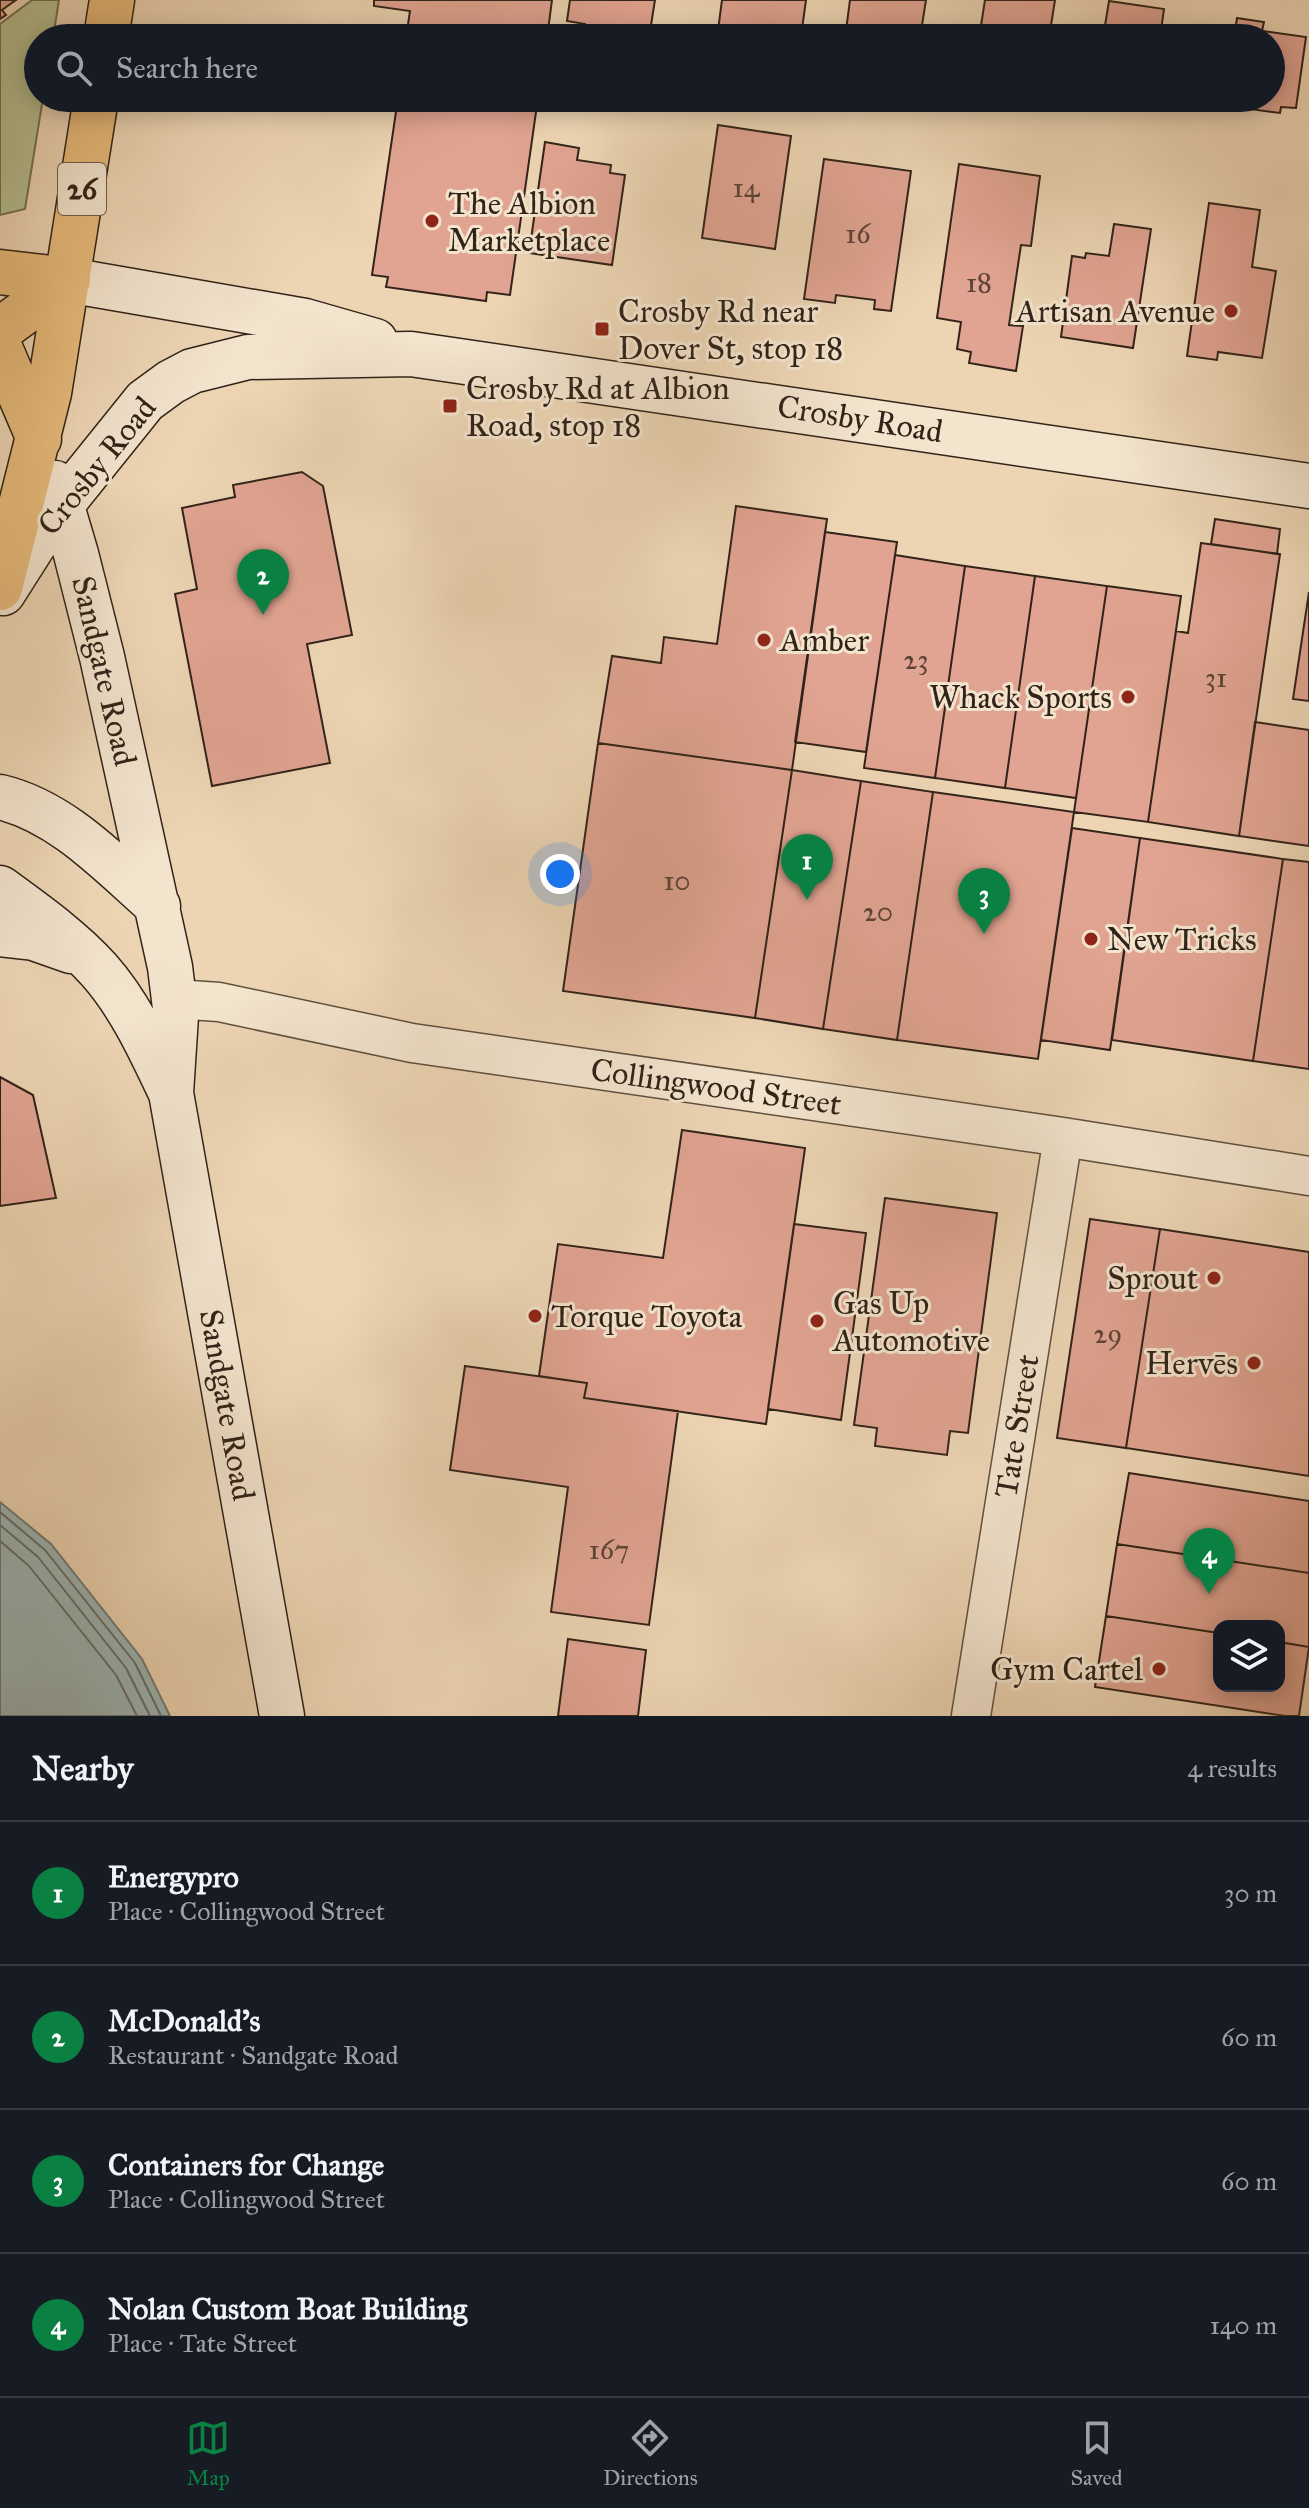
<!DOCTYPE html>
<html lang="en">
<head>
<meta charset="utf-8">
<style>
	:root { --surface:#171b24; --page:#242831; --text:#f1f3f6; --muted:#9ea1a6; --line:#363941; --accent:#0b8043 }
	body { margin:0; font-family:"IM FELL Great Primer",serif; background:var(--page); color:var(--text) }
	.controls { position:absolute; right:24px; bottom:24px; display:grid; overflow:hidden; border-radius:16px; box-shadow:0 4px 20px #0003 }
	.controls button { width:72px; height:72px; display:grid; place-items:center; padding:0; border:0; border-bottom:2px solid var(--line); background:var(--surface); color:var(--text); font:40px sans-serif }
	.you { position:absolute; left:560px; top:874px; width:28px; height:28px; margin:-20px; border:6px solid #fff; border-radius:50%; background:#1a73e8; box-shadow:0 0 0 12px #1a73e833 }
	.badge { display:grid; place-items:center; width:52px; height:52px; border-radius:50%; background:var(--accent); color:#fff; font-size:26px; font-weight:700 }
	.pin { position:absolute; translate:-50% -66px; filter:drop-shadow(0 2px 4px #0008) }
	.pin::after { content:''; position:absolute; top:42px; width:28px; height:24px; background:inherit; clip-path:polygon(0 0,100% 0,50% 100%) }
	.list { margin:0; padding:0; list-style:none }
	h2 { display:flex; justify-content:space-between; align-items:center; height:104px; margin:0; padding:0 32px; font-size:34px }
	h2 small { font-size:26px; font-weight:400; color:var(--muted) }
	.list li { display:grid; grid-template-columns:52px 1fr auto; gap:24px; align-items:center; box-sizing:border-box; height:144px; padding:0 32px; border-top:2px solid var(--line) }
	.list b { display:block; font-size:30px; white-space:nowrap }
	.list p { margin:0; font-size:26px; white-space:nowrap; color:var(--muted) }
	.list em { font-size:26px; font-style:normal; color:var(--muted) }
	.icon { flex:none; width:44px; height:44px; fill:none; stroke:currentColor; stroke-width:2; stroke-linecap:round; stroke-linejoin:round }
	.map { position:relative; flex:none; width:1309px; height:1716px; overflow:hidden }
	.search { position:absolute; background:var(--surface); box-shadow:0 4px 20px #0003; left:24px; right:24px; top:24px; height:88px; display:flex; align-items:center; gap:20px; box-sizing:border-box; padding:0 28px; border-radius:44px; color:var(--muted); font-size:30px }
	.sheet { height:680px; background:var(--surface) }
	nav { display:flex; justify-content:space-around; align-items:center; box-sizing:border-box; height:112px; border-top:2px solid var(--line); background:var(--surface); font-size:22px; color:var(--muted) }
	nav a { display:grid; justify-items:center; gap:4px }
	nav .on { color:var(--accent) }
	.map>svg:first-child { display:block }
</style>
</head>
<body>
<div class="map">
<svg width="1309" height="1716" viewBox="0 0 1309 1716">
	<rect width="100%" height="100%" fill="#edd5b4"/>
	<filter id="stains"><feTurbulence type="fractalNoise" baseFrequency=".0025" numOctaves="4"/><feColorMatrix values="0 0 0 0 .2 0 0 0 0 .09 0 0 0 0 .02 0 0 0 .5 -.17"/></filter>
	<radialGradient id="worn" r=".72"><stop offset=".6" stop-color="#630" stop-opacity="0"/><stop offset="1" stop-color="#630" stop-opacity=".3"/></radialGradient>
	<path fill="#b5be8f" stroke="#737054" stroke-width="2" d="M32,0H59L53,38H38V98H43L25,209L0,215V24Z"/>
	<path fill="#9cb6b6" stroke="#717b77" stroke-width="2" d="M0,1502L51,1544L142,1659L170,1716H0Z"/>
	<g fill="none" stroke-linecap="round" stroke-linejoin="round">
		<path stroke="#666c68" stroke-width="2" d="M0,1512L45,1550L135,1663L161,1716
			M0,1525L38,1557L126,1668L150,1716
			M0,1541L29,1566L116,1675L137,1716"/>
	</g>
	<path fill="#e1a492" stroke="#312319" stroke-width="2" d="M0,0H16L2,10L6,15L0,19Z
		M374,0H552L547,38H406L410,11L374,6Z
		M570,0H655L649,38L623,35V38L583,36L585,24L567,21Z
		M722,0H806L802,29L773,25L771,38H717Z
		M850,0H926L920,38H845Z
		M985,0H1055L1049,38H979Z
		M1109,1L1164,9L1160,38H1103Z
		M1237,18L1264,22L1262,31L1306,37L1296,108L1281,107L1280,113L1235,107L1236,100L1226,99L1271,98V38H1234Z
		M398,98H538L510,295L487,292L486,301L386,287L388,277L372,275Z
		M718,125L791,136L775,249L702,238Z
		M545,142L579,148L577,160L611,165L610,173L625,175L612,265L529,253Z
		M824,159L911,171L891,311L874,309L875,300L836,295L835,303L804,299Z
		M959,164L1040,176L1031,246L1021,245L1009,325L1023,326L1016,371L969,363L971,352L957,349L961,322L937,318Z
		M1209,203L1260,210L1252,267L1276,271L1262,358L1218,352L1217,360L1187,356Z
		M1114,224L1151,229L1133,348L1061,337L1072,256L1085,258L1086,253L1109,256Z
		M302,472L323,486L352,635L307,644L330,763L212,786L175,594L197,589L182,508L235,497L233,485Z
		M736,506L827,519L792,770L598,743L612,656L661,663L664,637L717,644Z
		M1215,519L1280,529L1277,554L1211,544Z
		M825,532L897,542L866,752L795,742Z
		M1201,543L1280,554L1239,836L1148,822L1176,631L1188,633Z
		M895,555L965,566L935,778L864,768Z
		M965,566L1035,576L1005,788L935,778Z
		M1035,576L1107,586L1076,798L1005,788Z
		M1107,586L1181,596L1148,822L1074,812Z
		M1309,592V701L1293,699Z
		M1255,722L1309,730V846L1239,836Z
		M598,743L792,770L755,1018L563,991Z
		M792,770L861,781L823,1029L755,1018Z
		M861,781L933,792L897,1040L823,1029Z
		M933,792L1074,812L1038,1059L897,1040Z
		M1072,828L1140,838L1110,1050L1041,1040Z
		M1140,838L1283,859L1253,1061L1112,1040Z
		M1283,859L1309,862V1069L1253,1061Z
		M0,1077L33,1095L56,1198L0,1206Z
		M682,1130L805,1148L766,1424L584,1398L587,1383L539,1376L558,1244L663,1258Z
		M885,1198L997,1213L968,1433L950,1431L947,1455L875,1446L877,1428L854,1425Z
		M1090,1219L1160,1229L1126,1448L1057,1438Z
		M794,1224L866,1233L841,1420L768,1409Z
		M1160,1229L1309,1252V1476L1126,1448Z
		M465,1366L587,1383L584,1398L678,1411L649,1625L551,1612L568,1487L450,1470Z
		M1129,1473L1309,1501V1573L1117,1544Z
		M1117,1544L1309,1573V1647L1279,1642V1626H1219V1633L1106,1616Z
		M1106,1616L1219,1633V1686H1279V1642L1309,1647L1299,1716H1285L1095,1687Z
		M568,1639L646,1650L638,1716H558Z"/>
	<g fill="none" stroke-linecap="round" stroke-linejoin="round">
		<defs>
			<path id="street" d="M175,999L219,1002L412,1043L1063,1137L1309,1176
				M971,1716L1063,1137"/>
			<path id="secondary" d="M68,280L305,321L375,341
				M55,483L76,554L102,657L170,967L176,1016L171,1093L282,1716
				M3,593L50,519L145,401L171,382L192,371L248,357L411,354L1309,486
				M0,797C63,812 111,865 158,906
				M0,888C34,913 70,938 99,970C130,1005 150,1049 170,1091
				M0,934L34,938L71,951"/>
			<path id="highway" d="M106,38L112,0
				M0,272L68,280
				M0,330L68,280
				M0,348L39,439
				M0,588L49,393L96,98"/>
		</defs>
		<use href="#street" stroke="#605040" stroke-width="41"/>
		<use href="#secondary" stroke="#312319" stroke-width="47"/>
		<use href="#highway" stroke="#312319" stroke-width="47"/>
		<use href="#street" stroke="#f3e4ce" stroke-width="38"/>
		<use href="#secondary" stroke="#f3e4ce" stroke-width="44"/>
		<use href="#highway" stroke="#e6ba7a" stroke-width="44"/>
	</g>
	<g fill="#8f2418" stroke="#f3e4ce" stroke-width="3">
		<circle cx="432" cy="221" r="8"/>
		<circle cx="1231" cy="311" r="8"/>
		<rect x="594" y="321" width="16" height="16" rx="4"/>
		<rect x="442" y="398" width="16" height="16" rx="4"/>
		<circle cx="764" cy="640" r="8"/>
		<circle cx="1128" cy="697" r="8"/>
		<circle cx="1091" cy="939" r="8"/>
		<circle cx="1214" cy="1278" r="8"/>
		<circle cx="535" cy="1316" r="8"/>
		<circle cx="817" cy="1321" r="8"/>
		<circle cx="1254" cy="1363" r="8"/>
		<circle cx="1159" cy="1669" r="8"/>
	</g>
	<g text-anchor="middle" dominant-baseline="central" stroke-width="6" stroke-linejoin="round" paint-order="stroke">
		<g font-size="28" fill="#5d4337">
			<text x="746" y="187">14</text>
			<text x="858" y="233">16</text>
			<text x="979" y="282">18</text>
			<text x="916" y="659">23</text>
			<text x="1216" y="677">31</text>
			<text x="677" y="880">10</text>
			<text x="878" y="911">20</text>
			<text x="1108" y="1333">29</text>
			<text x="609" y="1549">167</text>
		</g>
		<rect fill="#f3e4ce" stroke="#6b5d4f" stroke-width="2" x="58" y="163" width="48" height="52" rx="6"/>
		<g font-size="30" font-weight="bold" fill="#312319">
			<text x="82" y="189">26</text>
		</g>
		<g font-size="32" fill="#312319" stroke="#f3e4ce" text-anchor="start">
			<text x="448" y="203">The Albion<tspan x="448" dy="37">Marketplace</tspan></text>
			<text x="618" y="311">Crosby Rd near<tspan x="618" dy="37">Dover St, stop 18</tspan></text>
			<text x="1215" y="311" text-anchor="end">Artisan Avenue</text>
			<text x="466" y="388">Crosby Rd at Albion<tspan x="466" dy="37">Road, stop 18</tspan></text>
			<text x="780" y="640">Amber</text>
			<text x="1112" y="697" text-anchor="end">Whack Sports</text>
			<text x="1107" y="939">New Tricks</text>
			<text x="1198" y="1278" text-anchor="end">Sprout</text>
			<text x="833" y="1303">Gas Up<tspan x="833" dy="37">Automotive</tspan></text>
			<text x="551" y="1316">Torque Toyota</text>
			<text x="1238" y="1363" text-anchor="end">Hervēs</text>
			<text x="1143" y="1669" text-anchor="end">Gym Cartel</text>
		</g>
		<g font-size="32" fill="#312319" stroke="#f3e4ce">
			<text transform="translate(860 419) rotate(9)">Crosby Road</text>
			<text transform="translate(97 466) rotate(-51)">Crosby Road</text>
			<text transform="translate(104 671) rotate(77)">Sandgate Road</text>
			<text transform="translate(716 1087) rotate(8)">Collingwood Street</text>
			<text transform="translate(227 1405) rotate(80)">Sandgate Road</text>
			<text transform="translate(1017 1426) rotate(-81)">Tate Street</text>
		</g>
	</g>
	<rect width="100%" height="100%" filter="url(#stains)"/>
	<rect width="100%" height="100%" fill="url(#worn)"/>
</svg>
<div class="controls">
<button><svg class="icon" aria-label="layers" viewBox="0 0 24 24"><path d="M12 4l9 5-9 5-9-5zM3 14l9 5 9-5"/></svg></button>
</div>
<div class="you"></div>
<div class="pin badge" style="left:807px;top:900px">1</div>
<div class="pin badge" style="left:263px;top:615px">2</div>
<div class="pin badge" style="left:984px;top:934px">3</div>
<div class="pin badge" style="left:1209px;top:1594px">4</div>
<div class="search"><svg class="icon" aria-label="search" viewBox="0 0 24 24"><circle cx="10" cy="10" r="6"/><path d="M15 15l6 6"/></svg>Search here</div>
</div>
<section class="sheet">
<h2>Nearby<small>4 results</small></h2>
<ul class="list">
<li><span class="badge">1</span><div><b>Energypro</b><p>Place · Collingwood Street</p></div><em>30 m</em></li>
<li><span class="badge">2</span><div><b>McDonald's</b><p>Restaurant · Sandgate Road</p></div><em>60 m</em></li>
<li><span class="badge">3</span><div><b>Containers for Change</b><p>Place · Collingwood Street</p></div><em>60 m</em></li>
<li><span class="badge">4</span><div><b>Nolan Custom Boat Building</b><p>Place · Tate Street</p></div><em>140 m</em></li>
</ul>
</section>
<nav>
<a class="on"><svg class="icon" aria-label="map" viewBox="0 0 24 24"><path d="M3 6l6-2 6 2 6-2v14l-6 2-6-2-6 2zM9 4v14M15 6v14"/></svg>Map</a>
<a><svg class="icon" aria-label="directions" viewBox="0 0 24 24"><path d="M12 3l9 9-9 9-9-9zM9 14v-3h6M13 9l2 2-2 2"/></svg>Directions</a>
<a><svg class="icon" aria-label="saved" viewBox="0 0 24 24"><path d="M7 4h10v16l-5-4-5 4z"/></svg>Saved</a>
</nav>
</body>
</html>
